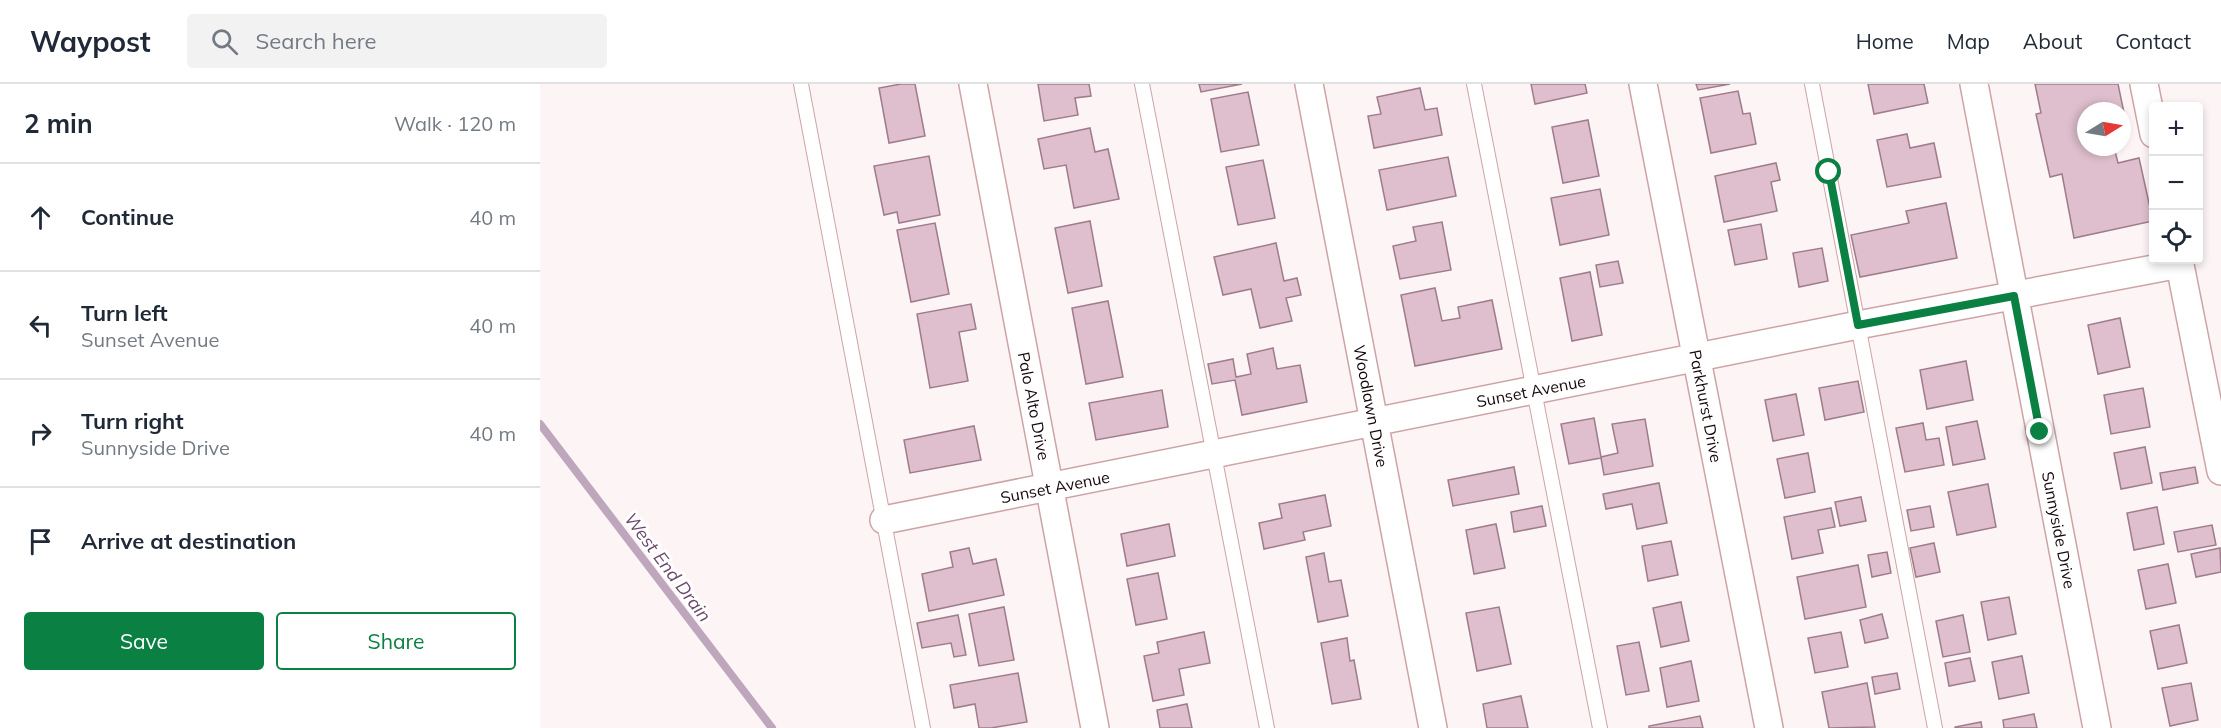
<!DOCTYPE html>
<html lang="en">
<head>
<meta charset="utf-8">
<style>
	:root { --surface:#fff; --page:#f2f2f3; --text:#1f2937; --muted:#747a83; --line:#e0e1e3; --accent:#0b8043 }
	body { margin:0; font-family:Mulish,sans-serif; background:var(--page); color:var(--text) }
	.controls { position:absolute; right:18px; top:18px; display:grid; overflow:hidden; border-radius:6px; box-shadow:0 3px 9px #0003 }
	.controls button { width:54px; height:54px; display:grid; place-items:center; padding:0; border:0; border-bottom:2px solid var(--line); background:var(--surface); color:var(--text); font:30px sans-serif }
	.compass { position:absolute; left:1537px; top:18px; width:54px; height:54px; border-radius:50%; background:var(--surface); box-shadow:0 3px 9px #0003; rotate:79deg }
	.stop { position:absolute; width:18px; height:18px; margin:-14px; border:4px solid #0b8043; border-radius:50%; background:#fff }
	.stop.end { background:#0b8043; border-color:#fff; box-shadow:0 2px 6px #0008 }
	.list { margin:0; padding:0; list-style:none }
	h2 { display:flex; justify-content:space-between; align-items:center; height:78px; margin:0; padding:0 24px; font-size:26px }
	h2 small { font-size:20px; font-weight:400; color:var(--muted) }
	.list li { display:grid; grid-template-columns:39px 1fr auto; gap:18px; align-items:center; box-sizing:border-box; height:108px; padding:0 24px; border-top:2px solid var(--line) }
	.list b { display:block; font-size:22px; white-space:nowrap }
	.list p { margin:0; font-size:20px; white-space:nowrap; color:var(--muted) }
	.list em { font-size:20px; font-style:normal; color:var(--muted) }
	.actions { display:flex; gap:12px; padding:18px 24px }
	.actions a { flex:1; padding:14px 0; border:2px solid var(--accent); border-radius:6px; text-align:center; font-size:21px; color:var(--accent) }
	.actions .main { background:var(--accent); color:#fff }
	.icon { flex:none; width:33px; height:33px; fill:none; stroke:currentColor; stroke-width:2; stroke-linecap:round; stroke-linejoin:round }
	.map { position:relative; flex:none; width:1681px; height:644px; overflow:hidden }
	header { display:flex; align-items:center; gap:36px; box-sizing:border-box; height:84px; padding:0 30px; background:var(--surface); border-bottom:2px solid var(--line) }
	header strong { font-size:28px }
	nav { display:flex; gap:33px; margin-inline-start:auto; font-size:21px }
	.search { width:420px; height:54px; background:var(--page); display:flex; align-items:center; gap:15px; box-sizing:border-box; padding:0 21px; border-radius:6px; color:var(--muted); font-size:22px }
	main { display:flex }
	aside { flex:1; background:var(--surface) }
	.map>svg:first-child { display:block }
</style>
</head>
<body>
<header>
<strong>Waypost</strong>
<div class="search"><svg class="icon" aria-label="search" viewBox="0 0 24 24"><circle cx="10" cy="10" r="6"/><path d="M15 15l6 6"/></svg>Search here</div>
<nav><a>Home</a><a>Map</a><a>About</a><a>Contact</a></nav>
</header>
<main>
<aside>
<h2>2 min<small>Walk · 120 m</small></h2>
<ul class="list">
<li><svg class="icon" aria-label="ahead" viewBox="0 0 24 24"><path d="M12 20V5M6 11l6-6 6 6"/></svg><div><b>Continue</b></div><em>40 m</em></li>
<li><svg class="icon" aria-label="left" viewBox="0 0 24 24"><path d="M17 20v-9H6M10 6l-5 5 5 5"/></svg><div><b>Turn left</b><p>Sunset Avenue</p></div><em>40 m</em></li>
<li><svg class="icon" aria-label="right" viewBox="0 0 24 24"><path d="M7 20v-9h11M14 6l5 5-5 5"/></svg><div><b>Turn right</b><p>Sunnyside Drive</p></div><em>40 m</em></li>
<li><svg class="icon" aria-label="arrive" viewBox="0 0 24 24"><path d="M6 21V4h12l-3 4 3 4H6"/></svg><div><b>Arrive at destination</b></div></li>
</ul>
<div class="actions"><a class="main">Save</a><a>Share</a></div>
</aside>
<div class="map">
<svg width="1681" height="644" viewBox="0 0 1681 644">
	<rect width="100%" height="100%" fill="#fdf4f5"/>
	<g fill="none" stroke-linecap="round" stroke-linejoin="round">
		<path stroke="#bea7bd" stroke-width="8" d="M0,340L232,644"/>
	</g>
	<path fill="#dfbfcd" stroke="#9f7c8b" stroke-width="1.5" d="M361,0H375L385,52L349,59L339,4Z
		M498,0H549L551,12L535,14L538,31L504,37Z
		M659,0H702L661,8Z
		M991,0H1045L1047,9L995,20Z
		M1156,0H1190L1158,6Z
		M1328,0H1384L1388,19L1334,30Z
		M1495,0H1578L1588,48L1582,50V27H1546V63H1574L1578,79L1599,74L1613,137L1534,154L1522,90L1510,93L1496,30L1501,29Z
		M880,4L885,26L897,24L902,51L834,64L828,32L841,30L837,13Z
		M1198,7L1203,30L1210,29L1216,60L1171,69L1160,14Z
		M708,8L719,61L681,68L671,15Z
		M1048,36L1059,92L1023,99L1012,43Z
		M550,44L555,68L568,65L579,115L534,124L526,81L504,85L498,55Z
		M1367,50L1370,64L1394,59L1401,93L1347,103L1337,56Z
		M389,72L400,131L359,139L357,128L344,131L334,82Z
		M908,73L916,112L847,126L839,86Z
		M723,76L735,134L698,141L686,83Z
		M1236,79L1240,96L1231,98L1237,127L1184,138L1175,92Z
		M1060,105L1069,151L1020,161L1011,114Z
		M1406,119L1417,174L1320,193L1311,151L1369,139L1366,127Z
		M550,137L562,202L528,209L515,144Z
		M902,138L911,186L860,195L853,162L876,157L873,143Z
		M395,139L409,210L371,218L357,146Z
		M1221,140L1227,175L1195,181L1188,146Z
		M736,159L744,197L757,194L761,211L746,214L752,237L720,244L711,205L683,211L674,173Z
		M1282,164L1288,197L1259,203L1253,169Z
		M1078,177L1083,199L1060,203L1056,181Z
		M1050,188L1062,251L1032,257L1020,194Z
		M895,204L902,237L920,234L918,223L952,216L962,265L875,282L861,211Z
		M568,217L583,293L546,300L532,224Z
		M431,220L436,245L419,248L428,297L390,304L377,230Z
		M1580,234L1590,283L1558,290L1548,241Z
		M733,264L737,285L760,281L767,318L702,331L695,296L672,300L668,280L693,275L696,293L711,290L707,270Z
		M1426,277L1433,316L1387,325L1380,286Z
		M1318,297L1324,328L1285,336L1279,304Z
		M1603,304L1610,343L1571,350L1564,311Z
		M622,306L628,343L556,356L549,319Z
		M1256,310L1264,351L1233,357L1225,316Z
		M1054,334L1061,373L1078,369L1072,340L1105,335L1113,382L1064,391L1061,374L1029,380L1021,340Z
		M1437,337L1445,375L1413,381L1406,343Z
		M1383,339L1386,356L1399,354L1404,381L1365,388L1356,344Z
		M434,342L441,376L370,389L364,356Z
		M1605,363L1612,399L1581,405L1574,369Z
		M1268,369L1275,408L1245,414L1237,375Z
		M974,383L979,410L913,422L908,396Z
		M1655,383L1658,399L1623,406L1620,389Z
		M1119,399L1127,439L1097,445L1092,420L1066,425L1063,410Z
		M1448,400L1456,443L1417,451L1408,408Z
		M785,411L791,442L763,448L765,456L724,465L719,439L742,434L739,420Z
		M1321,413L1326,437L1300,442L1295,418Z
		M1002,422L1006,442L974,448L971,428Z
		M1390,422L1394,443L1371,447L1367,426Z
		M1617,423L1624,460L1594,466L1587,429Z
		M1291,424L1295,443L1278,446L1283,469L1252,475L1244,433Z
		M629,440L635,472L587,482L581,450Z
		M956,440L965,484L934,490L926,446Z
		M1672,441L1676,461L1638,468L1634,448Z
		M1131,457L1138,491L1108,497L1102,462Z
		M1394,459L1400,488L1376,493L1370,464Z
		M429,464L433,480L456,475L464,511L389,527L382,490L413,483L410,468Z
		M1680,464L1681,488L1656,493L1651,470Z
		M1347,468L1351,489L1332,493L1328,471Z
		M784,469L789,498L801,496L808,532L778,538L766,473Z
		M1628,480L1636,519L1606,525L1598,486Z
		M1318,481L1326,523L1265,535L1257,493Z
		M618,489L627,535L596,541L587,495Z
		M1469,513L1476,550L1448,556L1441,518Z
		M1141,518L1149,557L1121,563L1113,524Z
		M464,523L474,576L439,582L429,530Z
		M959,523L971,580L937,587L926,529Z
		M1342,530L1348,554L1325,559L1320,536Z
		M418,531L426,571L414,573L411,559L382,564L377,539Z
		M1423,531L1430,568L1403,573L1396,537Z
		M1639,541L1647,579L1618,585L1610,547Z
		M664,548L670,579L639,585L644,611L613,617L604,572L619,569L617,558Z
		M1301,548L1308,583L1275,589L1268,554Z
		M807,554L810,577L814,576L821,615L792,620L781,559Z
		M1099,558L1109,607L1086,611L1077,562Z
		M1482,572L1489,609L1459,615L1452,578Z
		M1430,574L1435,597L1409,602L1405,579Z
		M1151,577L1159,617L1127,623L1120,584Z
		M478,589L487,638L451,644H439L435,620L414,624L410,601Z
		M1357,589L1360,605L1335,610L1332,593Z
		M1327,599L1335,643L1289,644L1282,608Z
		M1651,599L1658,636L1630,642L1622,604Z
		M981,612L988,644H947L943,620Z
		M647,620L652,644H620L617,626Z
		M1494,630L1497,644H1464L1463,636Z
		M1160,632L1163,644H1109V642Z
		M1441,638L1442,644H1415V643Z"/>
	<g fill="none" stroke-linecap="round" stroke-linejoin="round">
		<defs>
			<path id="lane" d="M261,0L383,644
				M602,0L727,644
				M934,0L1060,644
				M1272,0L1395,644"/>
			<path id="street" d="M433,0L555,644
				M769,0L893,644
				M1103,0L1229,644
				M1434,0L1557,644
				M1604,0L1614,50
				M1639,176L1681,387
				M344,436L1318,241L1640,180"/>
		</defs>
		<use href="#lane" stroke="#cda4a6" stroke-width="16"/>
		<use href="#street" stroke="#cda4a6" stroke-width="30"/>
		<use href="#lane" stroke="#fff" stroke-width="14"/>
		<use href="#street" stroke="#fff" stroke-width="27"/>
	</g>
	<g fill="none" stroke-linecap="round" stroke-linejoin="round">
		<path stroke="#0b8043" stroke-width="8" d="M1289,88L1318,241L1474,212L1500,348"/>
	</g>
	<g text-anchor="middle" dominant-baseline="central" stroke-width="6" stroke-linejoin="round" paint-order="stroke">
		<g font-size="16" fill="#140708" stroke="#fff">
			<text transform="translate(991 307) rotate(-11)">Sunset Avenue</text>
			<text transform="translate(494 322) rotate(79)">Palo Alto Drive</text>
			<text transform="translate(831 322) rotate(79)">Woodlawn Drive</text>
			<text transform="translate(1166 322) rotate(79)">Parkhurst Drive</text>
			<text transform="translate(515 403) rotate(-11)">Sunset Avenue</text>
			<text transform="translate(1519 446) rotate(79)">Sunnyside Drive</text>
		</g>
		<g font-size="18" font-style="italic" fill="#6b486b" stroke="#fff">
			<text transform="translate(128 483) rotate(53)">West End Drain</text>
		</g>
	</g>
</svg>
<div class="controls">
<button>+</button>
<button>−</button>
<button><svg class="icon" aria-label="locate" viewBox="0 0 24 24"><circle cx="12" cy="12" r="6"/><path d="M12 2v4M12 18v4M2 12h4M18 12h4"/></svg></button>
</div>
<svg class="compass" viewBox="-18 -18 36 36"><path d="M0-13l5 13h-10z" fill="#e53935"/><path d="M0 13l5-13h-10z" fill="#747a83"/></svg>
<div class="stop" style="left:1289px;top:88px"></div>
<div class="stop end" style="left:1500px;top:348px"></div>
</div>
</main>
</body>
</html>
